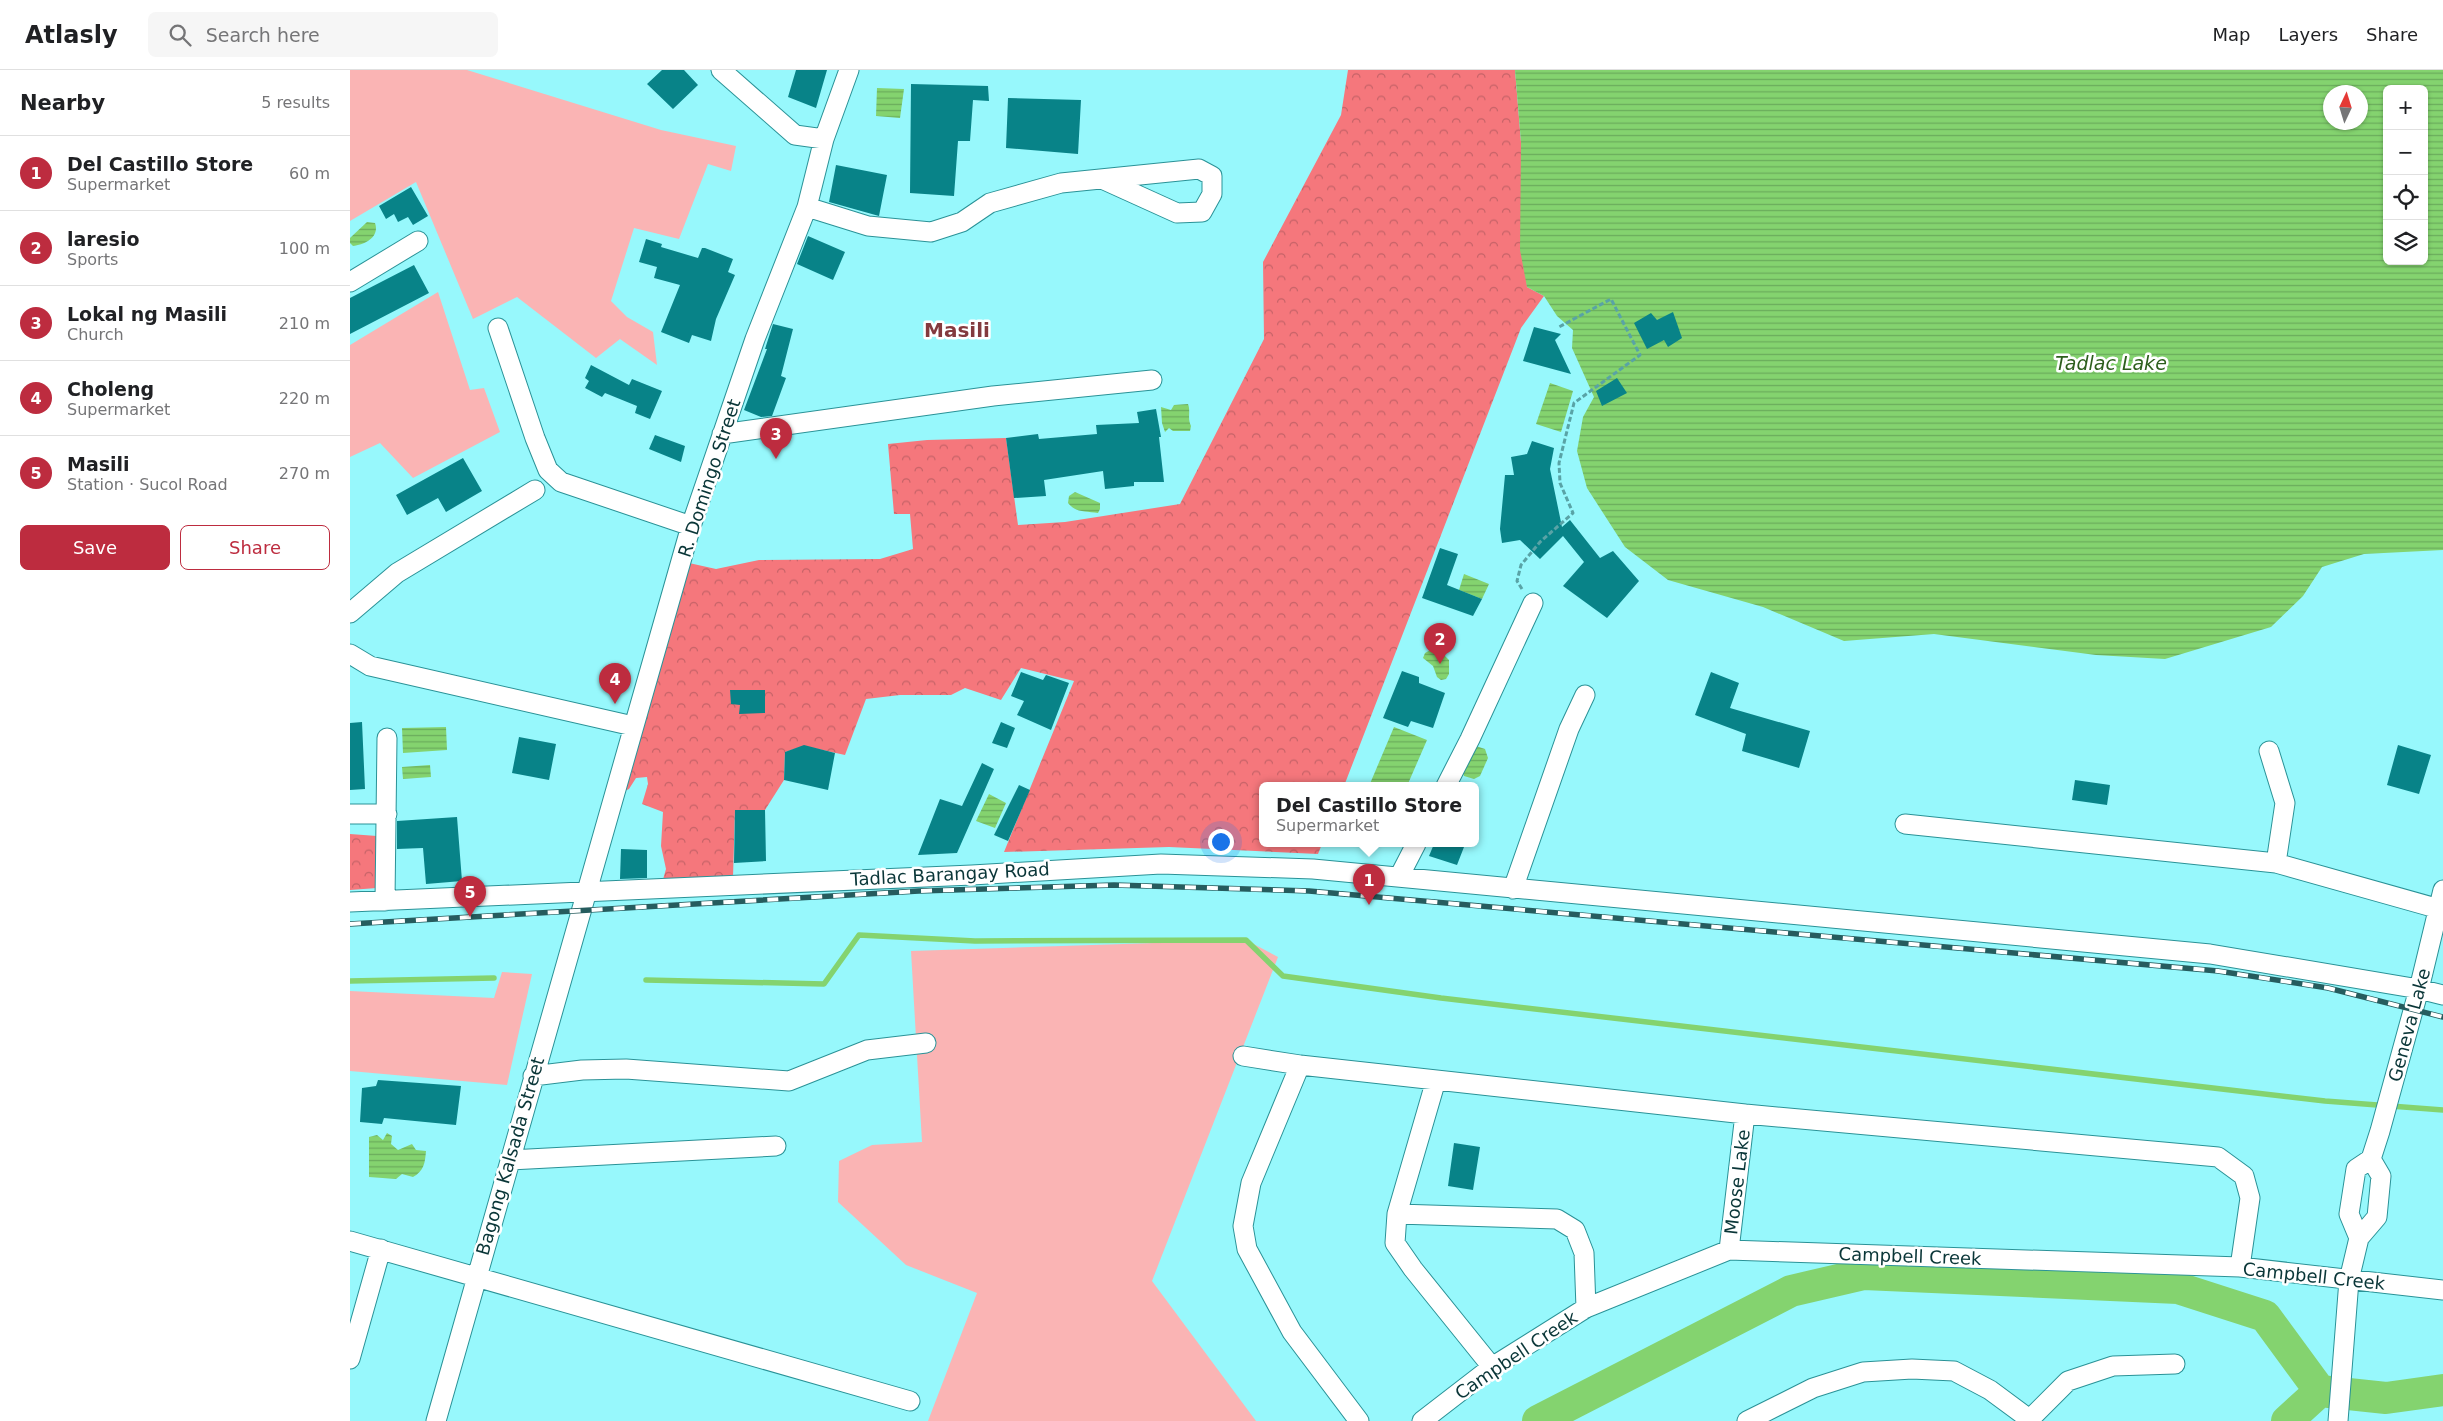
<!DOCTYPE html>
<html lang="en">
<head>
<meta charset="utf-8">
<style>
	:root { --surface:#fff; --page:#f6f6f6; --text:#202124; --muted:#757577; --line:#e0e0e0; --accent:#bd2c3f }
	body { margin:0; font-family:"DejaVu Sans",sans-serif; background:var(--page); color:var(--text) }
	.controls { position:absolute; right:15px; top:15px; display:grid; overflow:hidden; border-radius:8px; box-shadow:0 1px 4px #0004 }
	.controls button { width:45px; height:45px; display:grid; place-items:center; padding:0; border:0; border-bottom:1px solid var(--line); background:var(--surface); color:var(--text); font:25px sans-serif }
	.compass { position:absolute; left:1973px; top:15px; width:45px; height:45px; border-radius:50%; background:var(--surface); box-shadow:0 1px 4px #0004; rotate:4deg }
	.you { position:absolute; left:870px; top:771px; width:18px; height:18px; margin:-12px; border:4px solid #fff; border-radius:50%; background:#1a73e8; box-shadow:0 0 0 8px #1a73e833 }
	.badge { display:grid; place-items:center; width:32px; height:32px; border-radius:50%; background:var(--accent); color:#fff; font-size:16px; font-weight:700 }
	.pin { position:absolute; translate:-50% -41px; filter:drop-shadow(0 1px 2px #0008) }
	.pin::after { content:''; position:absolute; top:26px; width:18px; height:15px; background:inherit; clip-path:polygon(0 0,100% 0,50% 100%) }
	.popup { position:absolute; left:909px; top:712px; width:220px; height:65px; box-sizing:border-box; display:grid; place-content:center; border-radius:8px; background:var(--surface); filter:drop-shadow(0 1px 4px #0005); font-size:16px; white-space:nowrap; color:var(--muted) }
	.popup b { font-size:19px; color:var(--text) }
	.popup::after { content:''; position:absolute; left:50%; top:100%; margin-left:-10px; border:10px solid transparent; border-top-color:var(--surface) }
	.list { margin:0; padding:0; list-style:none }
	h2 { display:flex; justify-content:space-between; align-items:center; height:65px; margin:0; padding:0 20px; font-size:21px }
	h2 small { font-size:16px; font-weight:400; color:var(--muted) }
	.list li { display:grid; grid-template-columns:32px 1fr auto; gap:15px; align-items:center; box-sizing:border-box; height:75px; padding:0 20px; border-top:1px solid var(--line) }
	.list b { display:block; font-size:19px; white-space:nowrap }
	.list p { margin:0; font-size:16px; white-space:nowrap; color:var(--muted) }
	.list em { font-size:16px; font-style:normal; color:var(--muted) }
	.actions { display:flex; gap:10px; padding:15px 20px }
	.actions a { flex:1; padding:11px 0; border:1px solid var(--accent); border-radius:8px; text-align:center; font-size:18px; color:var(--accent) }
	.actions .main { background:var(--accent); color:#fff }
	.icon { flex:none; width:28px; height:28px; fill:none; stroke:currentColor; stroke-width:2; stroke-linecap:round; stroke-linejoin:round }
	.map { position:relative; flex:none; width:2093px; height:1351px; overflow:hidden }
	header { display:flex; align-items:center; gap:30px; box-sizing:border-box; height:70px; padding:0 25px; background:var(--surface); border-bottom:1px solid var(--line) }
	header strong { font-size:24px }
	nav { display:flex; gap:28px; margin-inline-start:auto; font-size:18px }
	.search { width:350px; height:45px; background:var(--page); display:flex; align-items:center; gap:12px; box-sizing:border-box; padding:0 18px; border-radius:8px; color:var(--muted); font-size:19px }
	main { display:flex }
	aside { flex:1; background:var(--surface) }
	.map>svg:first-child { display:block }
</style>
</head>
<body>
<header>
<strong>Atlasly</strong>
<div class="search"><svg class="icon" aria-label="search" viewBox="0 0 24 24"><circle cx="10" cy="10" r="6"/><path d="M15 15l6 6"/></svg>Search here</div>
<nav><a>Map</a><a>Layers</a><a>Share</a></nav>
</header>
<main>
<aside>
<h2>Nearby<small>5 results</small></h2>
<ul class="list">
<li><span class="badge">1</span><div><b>Del Castillo Store</b><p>Supermarket</p></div><em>60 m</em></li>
<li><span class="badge">2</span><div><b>laresio</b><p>Sports</p></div><em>100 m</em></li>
<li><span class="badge">3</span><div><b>Lokal ng Masili</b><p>Church</p></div><em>210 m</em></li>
<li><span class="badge">4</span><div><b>Choleng</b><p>Supermarket</p></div><em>220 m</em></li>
<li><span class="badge">5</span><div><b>Masili</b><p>Station · Sucol Road</p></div><em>270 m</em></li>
</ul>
<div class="actions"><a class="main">Save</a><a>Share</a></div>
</aside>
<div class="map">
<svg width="2093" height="1351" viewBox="0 0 2093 1351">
	<defs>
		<pattern id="forest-crowns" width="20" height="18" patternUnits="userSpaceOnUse" patternTransform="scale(1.25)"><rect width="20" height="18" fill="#f5777c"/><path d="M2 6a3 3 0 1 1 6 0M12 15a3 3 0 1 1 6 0" fill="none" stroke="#c56267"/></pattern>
		<pattern id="water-rules" width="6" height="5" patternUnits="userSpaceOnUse" patternTransform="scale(1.25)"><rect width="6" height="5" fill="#84d36f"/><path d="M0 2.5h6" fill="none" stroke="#6aac5c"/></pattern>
	</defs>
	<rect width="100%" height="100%" fill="#97f8fc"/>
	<path fill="#fab4b4" d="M0,0H117L311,60L386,76L381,101L358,94L329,169L284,158L261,231L277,247L303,262L307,295L270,269L246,288L167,227L123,249L66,112L0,151Z
		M88,222L120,320L134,318L150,362L63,408L30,373L0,387V275Z
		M896,870L928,887L802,1211L906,1351H578L627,1223L556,1195L488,1132L489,1091L522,1075L572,1072L561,881Z
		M152,902L182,904L157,1015L0,1001V921L144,928Z"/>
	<path fill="url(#forest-crowns)" d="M998,0H1165L1171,72L1177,217L1194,226L1171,258L994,716H913V774H972L968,784L819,777L654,782L724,611L671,598L651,630L615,618L601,625H550L516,629L495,685L454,676L435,682L434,710L415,740H385L383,807L312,813L316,799L311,776L313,742L292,734L298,714L297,707L286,708L279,719L266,725L330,491L366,499L409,490L530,489L563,479L560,444H544L538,374L577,370L656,368L668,455L715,452L830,434L914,269L913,192L991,45Z
		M0,764L27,766V818L0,820Z"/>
	<path fill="url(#water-rules)" fill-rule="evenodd" d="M1165,0H2093V480L2014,484L1972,497L1953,526L1921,557L1815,589L1746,585L1584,564L1494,571L1413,537L1318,510L1275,477L1237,418L1227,381L1233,347L1244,327L1222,278L1223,260L1207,246L1194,226L1177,217L1170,180L1171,72ZM2037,19H2074V191H2037ZM1980,22H2010V52H1980Z
		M527,18L554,19L550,48L526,46Z
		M17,152L25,153C30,167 15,175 3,176L0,173V168Z
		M1200,313L1223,321L1211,362L1186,354Z
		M838,334C841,342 837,348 841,356L840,361H823L819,358L815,362L812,353L811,337L821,340L824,335Z
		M725,422L750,433V439L748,443C736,441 726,443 718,433L719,426Z
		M1114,504L1139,514L1132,529L1109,520Z
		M1084,578L1089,580L1099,590V604L1096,609L1091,610L1087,607L1083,596L1073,588L1075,583Z
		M96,657L97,680L53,683L52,658Z
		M1044,657L1077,670L1057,716H1019Z
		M1126,676L1135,679L1138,688L1130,706L1124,709L1114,706L1111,698Z
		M80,695L81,707L53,709L52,697Z
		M639,724L656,733L645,758L626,751Z
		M37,1063L42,1066L41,1074L48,1080L62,1074L66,1080L76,1081C75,1093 74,1101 63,1107L52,1104L46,1109L19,1107V1067L27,1065L33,1070Z"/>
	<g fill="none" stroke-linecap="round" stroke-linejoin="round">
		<path stroke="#84d36f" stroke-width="5.5" d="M296,910L474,914L509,865L625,871L896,870L933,906L1091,928L1975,1031L2093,1040
			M0,911L144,908"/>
		<path stroke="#84d36f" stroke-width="32" d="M1188,1351L1441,1221L1514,1204L1828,1218L1915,1246L1970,1321L2036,1328L2093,1320
			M1937,1351L1970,1321"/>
	</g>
	<path fill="#088388" d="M312,0H334L348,15L323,39L297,14Z
		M446,0H477L466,38L438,27Z
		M561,14L638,16L639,31L623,30L620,71H608L604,126L560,123Z
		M658,28L731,30L728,84L656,78Z
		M486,95L537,105L529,146L479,132Z
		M61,117L78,146L63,155L58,147L48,152L44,144L36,149L29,136Z
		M458,166L495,182L483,210L447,194Z
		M296,169L312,174L311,177L348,188L352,178H355L383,189L378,202L385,205L366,249L361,271L342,265L339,273L311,262L330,215L304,208L307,197L289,192Z
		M64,195L79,223L0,264V228Z
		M1323,242L1332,268L1318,277L1314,270L1297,279L1284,253L1301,243L1307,250Z
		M423,254L443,259L431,306L436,308L422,346L411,347L394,340L417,279H415Z
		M1184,257L1211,264L1205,270L1221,304L1173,291Z
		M241,295L279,315L282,309L312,321L300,349L285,343L287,336L255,323L252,327L235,318L239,311L235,308Z
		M1267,308L1277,323L1252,336L1246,321Z
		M806,339L811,367H809L814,412H784V416L755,419L753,401L694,410L696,426L664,428L656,368L688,364L689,369L747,364L746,355L789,353L787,342Z
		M305,365L335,376L331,392L299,379Z
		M1182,371L1204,378L1200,399L1212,457L1220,450L1250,488L1263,481L1289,511L1257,548L1213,516L1234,492L1213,466L1190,489L1170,470L1152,473L1150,459L1155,405H1164L1161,387L1177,384Z
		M113,388L132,421L96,442L88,428L57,445L46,425Z
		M1090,478L1108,484L1097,515L1132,529L1123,546L1072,528Z
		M1052,601L1069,607V613L1095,623L1083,658L1061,651L1058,657L1033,648Z
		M671,602L693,610L696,605L719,613L701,660L667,645L674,631L661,626Z
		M1361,602L1389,613L1380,638L1460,661L1449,698L1392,681L1396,664L1345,645Z
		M380,620H415V643L389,644L390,635L381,634Z
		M12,652L15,719L0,720V653Z
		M651,652L665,658L657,678L642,673Z
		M169,667L206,674L199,710L162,703Z
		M454,675L485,683L478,720L434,710L435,682Z
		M2048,675L2081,685L2069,724L2037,715Z
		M632,693L644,699L607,783L568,785L590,729L612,736Z
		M1725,710L1760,715L1757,735L1722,730Z
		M669,715L680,720L658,771L644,765Z
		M385,740H415L416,791L384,793Z
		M107,747L112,811L76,814L73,778L47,779V751Z
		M1084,774H1106L1114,777L1107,795L1079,786Z
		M271,779L297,780V808L270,809Z
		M28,1010L111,1016L106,1055L34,1048L32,1054L10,1052L12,1018L26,1016Z
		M1104,1073L1130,1077L1123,1120L1098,1116Z"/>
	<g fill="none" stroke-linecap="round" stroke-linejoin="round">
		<defs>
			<path id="minor" d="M371,0L445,65L474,69
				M457,137L518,156L581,162L612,152L640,133L711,113L849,99L862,106V124L852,142L827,143L752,109
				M0,212L68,171
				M148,258L185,368L198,400L211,412L341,456
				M372,364L643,326L802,310
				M0,543L47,503L185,420
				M0,584L20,596L283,656
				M1919,681L1935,733L1926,793
				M1096,716L1120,669L1183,533
				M0,744H37
				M1555,754L1926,793L2093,840
				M1049,807L1066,774
				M1163,819L1219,659L1235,625
				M35,831L37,668
				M0,832L622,805L811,794L963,799L1860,884L2069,919L2093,925
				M893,986L950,995L1395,1044L1868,1087L1894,1106L1900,1128L1890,1197
				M950,995L901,1113L893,1156L897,1179L942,1262L1009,1351
				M183,1006L232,1000L276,999L439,1011L517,980L576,973
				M1086,1010L1047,1144L1045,1173L1063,1199L1142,1297
				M160,1090L426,1076
				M1047,1144L1207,1149L1225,1160L1234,1183L1236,1238
				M2009,1168L1999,1144L2006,1099L2021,1089L2030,1061L2069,919L2093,820
				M0,1171L560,1331
				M1379,1180L1395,1044
				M0,1289L31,1179
				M1680,1349L1718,1311L1763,1296L1825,1294
				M86,1351L341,456L405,269L457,137L474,69L499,0
				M1072,1351L1142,1297L1236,1238L1379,1180L1890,1197L2093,1220
				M1397,1351L1463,1318L1513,1302L1562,1299L1604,1301L1640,1320L1682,1351
				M1988,1351L1999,1210L2009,1168L2027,1147L2031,1106L2021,1089"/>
		</defs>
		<use href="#minor" stroke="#2a9297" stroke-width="21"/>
		<path stroke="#59a3a6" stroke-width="3" stroke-dasharray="5 2.5" stroke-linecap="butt" d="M1172,519L1167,511L1171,495L1190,472L1223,443L1210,413L1209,393L1224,333L1290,285L1261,229L1209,257"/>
		<use href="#minor" stroke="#fff" stroke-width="19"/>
		<defs>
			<path id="rail" d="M0,854L569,821L764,815L959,821L1868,901L1978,918L2093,947"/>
		</defs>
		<use href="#rail" stroke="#265c5e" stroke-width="5.5"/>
		<use href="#rail" stroke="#fff" stroke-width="4" stroke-dasharray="11" stroke-linecap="butt"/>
	</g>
	<g text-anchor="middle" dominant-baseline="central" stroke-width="5" stroke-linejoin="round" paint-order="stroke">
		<g font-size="18" fill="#0a3638" stroke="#fff">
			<text transform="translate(359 408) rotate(-72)">R. Domingo Street</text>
			<text transform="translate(600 804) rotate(-3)">Tadlac Barangay Road</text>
			<text transform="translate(2059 955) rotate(-75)">Geneva Lake</text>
			<text transform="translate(160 1086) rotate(-74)">Bagong Kalsada Street</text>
			<text transform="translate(1387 1112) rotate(-83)">Moose Lake</text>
			<text transform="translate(1560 1186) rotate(2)">Campbell Creek</text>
			<text transform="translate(1964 1206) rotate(6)">Campbell Creek</text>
			<text transform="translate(1166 1285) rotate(-34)">Campbell Creek</text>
		</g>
		<g font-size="19" font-style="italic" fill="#2d5f1d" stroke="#fff">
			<text x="1761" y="293">Tadlac Lake</text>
		</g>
		<g font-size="20" font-weight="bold" fill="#833a3e" stroke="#fff">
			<text x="607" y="260">Masili</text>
		</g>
	</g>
</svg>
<div class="controls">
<button>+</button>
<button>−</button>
<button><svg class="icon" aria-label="locate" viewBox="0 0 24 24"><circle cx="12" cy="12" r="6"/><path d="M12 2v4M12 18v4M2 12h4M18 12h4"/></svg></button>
<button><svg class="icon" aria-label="layers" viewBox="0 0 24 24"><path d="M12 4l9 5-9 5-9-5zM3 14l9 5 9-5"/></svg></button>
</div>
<svg class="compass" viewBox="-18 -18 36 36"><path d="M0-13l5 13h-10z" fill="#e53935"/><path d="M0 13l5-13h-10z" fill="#757577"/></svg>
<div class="you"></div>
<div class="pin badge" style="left:1019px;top:835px">1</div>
<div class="popup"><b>Del Castillo Store</b>Supermarket</div>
<div class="pin badge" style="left:1090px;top:594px">2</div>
<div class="pin badge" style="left:426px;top:389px">3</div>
<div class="pin badge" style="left:265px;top:634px">4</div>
<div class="pin badge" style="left:120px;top:847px">5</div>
</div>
</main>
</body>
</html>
